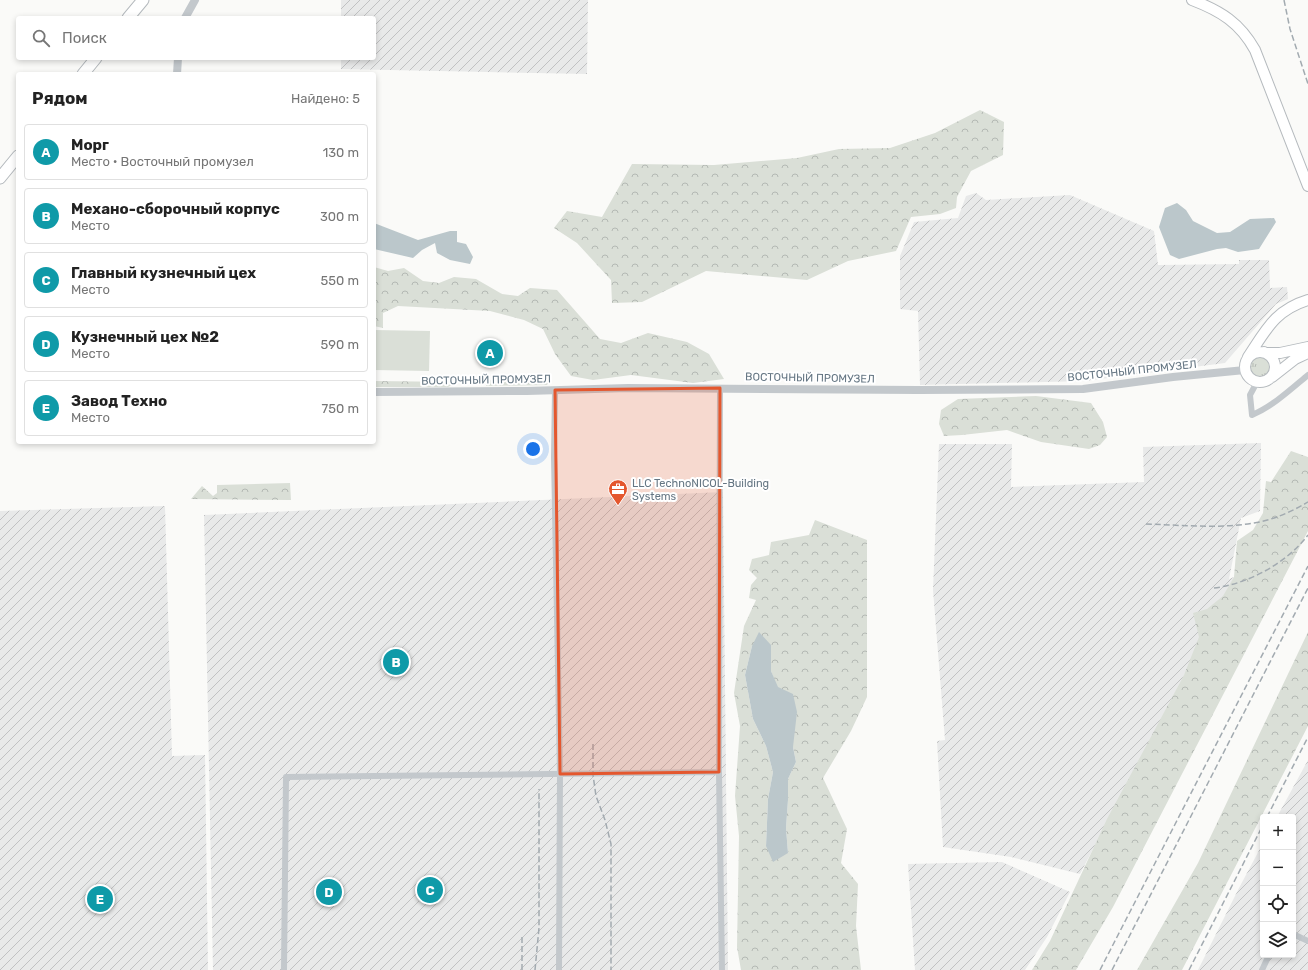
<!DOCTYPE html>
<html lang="ru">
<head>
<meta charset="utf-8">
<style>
	:root { --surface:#fff; --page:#f2f2f2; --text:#222; --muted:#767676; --line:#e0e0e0; --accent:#e4572e }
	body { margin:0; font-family:Rubik,sans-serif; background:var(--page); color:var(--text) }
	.controls { position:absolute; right:12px; bottom:12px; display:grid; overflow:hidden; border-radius:4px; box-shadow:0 2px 6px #0003 }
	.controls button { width:36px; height:36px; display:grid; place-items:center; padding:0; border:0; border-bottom:1px solid var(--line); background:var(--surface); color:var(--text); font:20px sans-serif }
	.you { position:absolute; left:533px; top:449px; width:14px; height:14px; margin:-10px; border:3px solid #fff; border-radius:50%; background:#1a73e8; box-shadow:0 0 0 6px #1a73e833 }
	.badge { display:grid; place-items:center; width:26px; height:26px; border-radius:50%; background:var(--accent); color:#fff; font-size:13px; font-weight:700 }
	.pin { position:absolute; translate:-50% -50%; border:2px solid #fff; box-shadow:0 1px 4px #0006 }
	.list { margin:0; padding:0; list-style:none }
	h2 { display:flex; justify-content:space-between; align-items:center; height:52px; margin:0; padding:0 16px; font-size:17px }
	h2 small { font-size:13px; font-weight:400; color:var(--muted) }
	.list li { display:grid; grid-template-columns:26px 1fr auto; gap:12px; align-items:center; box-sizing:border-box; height:56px; margin:0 8px 8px; padding:0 8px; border:1px solid var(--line); border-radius:4px }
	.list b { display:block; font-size:15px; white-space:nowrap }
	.list p { margin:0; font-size:13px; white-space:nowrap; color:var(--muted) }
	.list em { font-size:13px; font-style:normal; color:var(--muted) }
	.icon { flex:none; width:22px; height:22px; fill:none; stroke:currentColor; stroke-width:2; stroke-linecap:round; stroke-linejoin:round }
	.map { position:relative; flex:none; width:1308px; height:970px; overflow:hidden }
	.search { position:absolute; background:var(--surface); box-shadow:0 2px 6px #0003; left:16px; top:16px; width:360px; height:44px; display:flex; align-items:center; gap:10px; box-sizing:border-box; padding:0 14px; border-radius:4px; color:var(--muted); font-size:15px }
	.panel { position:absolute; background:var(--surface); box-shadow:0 2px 6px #0003; left:16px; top:72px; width:360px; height:372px; border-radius:4px }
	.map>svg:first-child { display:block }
</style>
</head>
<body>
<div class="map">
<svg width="1308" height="970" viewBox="0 0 1308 970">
	<defs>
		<pattern id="industrial-furrows" width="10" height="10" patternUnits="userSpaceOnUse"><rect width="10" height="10" fill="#e8e9e9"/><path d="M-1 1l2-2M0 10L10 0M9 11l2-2" fill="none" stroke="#c0c1c2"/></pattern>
		<pattern id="grass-tufts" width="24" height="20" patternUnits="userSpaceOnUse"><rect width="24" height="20" fill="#dadfd7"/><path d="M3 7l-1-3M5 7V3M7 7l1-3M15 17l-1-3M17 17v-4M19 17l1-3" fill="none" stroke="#b4b9b4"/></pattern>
		<pattern id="forest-crowns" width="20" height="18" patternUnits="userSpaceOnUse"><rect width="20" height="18" fill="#dadfd7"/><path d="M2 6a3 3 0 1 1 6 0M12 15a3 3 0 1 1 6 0" fill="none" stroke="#b4b9b4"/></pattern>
	</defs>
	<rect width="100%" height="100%" fill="#fafaf8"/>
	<path fill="url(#industrial-furrows)" d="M341,0H588L587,74L341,69V58H374V18H341Z
		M976,193L986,200L1070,195L1154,231L1158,265L1239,264V260H1269L1270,288L1287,287L1288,299L1276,304L1225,363L1085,381L920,385L918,311L900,309V256L914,222L958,218L966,196Z
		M1261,443L1260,511L1241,518L1229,579L1249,571L1222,603L1080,874L1011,857L943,847L937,741L945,740L933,590L939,444H1012L1011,487L1144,482L1143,447Z
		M723,492L728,970H213L204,515Z
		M165,506L172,756L205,755L208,970H0V511Z
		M1308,760V970H1198L1239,888L1263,843V955H1293V817H1277Z
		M1002,862L1070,892L1047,937L1025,970H915L908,864Z"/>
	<path fill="url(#grass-tufts)" d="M1247 367a13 13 0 1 1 26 0a13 13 0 1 1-26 0Z"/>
	<path fill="url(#forest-crowns)" fill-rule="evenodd" d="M980,110L1004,122L1003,155L971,171L957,197L956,208L940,214L911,217L896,251L848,261L807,280L706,271L642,302L612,303L611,280L577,243L554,228L567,211L602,217L632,164L714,165L797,158L839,149L890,148L935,133Z
		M374,267L388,271L404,268L423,281L439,283L454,277L476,279L502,294L518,296L530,288L557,290L600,339L621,343L648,333L687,342L709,354L724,379L693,383L631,375L593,380L571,376L555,354L543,329L524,320L490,311L398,306L383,313V328L374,326Z
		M550,379L547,385L486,386L488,380Z
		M374,381L459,382L448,387H374Z
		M1036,396L1091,403L1103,422L1107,437L1100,445L1089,449L1041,442L1007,430L962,435L944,436L939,424L941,410L958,399Z
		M1291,451L1308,457V531L1113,907L1076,970H1032L1050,941L1107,819L1184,675L1199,637L1193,613L1207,609L1223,596L1234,577L1237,541L1253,530L1263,513L1266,481L1271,482Z
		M290,483L291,500L191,499L202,486L213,496L217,493V485Z
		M815,520L867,540V697L851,731L823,778L847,829L841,863L858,884L856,926L861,970H741L737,947L739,836L735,796L740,726L734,693L744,626L756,600L749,598L751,585L757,578L749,570L752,559L769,555L771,542L809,535ZM771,645V671L793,732V747L796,762L788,779V800L786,828L788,853L766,846L768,799L773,772L766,746L753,719L745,675L752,646Z
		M1308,632V726L1182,970H1137L1198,863Z"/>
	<path fill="#dadfd7" d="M374,330L430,331L429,371L374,370Z"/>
	<path fill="#bbc7cb" d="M1177,203L1186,210L1193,221L1217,233L1230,232L1250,219L1274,218L1276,222L1259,249L1238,252L1226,248L1217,249L1179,259L1170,255L1159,227L1165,208Z
		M374,223L418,240L450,231H457V242L466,244L473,257L470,264L450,260L437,253L435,243L422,250L413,258L374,249Z
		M759,632L771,645V671L778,687L793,694L797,712L793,747L796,762L788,779V800L786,828L788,853L773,862L766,846L768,799L773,772L766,746L753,719L745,675L752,646Z"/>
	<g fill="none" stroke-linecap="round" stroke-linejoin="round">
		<defs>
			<path id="primary" d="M1192,0C1221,11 1240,23 1255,50L1308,186
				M1264,352L1265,353H1280L1308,347
				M1245 367a15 15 0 1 1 30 0a15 15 0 1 1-30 0Z
				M1248,357C1266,330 1275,310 1308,300
				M1272,377L1295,359L1308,353"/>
			<path id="trunk" d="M128,18L143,0
				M83,74L96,58
				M0,178L18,156"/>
		</defs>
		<use href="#primary" stroke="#b5babe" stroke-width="12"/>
		<use href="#trunk" stroke="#b4b9bd" stroke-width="13"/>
		<path stroke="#c3c8cc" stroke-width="6" d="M1257,382L1250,395L1252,415C1273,406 1290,390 1308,375
			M720,388L719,772L722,970
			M555,390L554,457L560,774L559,970
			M1293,934L1308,941
			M284,970L286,777L719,772
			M1262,970L1269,955"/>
		<path stroke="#c3c8cc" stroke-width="8" d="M185,18L195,0
			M177,74L178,58
			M374,392L527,391L628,388L918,390L1083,389L1173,377L1245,370"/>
		<use href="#primary" stroke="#fff" stroke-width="10"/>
		<use href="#trunk" stroke="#fff" stroke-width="11"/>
		<path stroke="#a2aab0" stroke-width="1.5" stroke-dasharray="6 3" stroke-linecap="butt" d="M1284,0L1290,29L1308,84
			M1146,524C1181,525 1219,529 1254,523C1273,520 1291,512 1308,502
			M1214,588C1248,584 1287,563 1308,535
			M593,744V775L596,796L605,820L611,844V970
			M1267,817L1308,737
			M522,937V970
			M535,970L539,928V789
			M1100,970L1308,566
			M1112,970L1308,588
			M1189,970L1263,825"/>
	</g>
	<path fill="#e4572e" fill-opacity="0.2" stroke="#e4572e" stroke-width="3" stroke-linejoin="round" d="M720,388L719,772L560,774L555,390Z"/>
	<defs>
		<symbol id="office-pin" viewBox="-11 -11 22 30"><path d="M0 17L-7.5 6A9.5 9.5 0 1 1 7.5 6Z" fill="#e4572e" stroke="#fff"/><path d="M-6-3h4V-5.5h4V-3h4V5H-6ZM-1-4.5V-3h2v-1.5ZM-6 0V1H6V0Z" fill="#fff"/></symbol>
	</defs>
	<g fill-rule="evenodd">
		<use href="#office-pin" x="607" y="478" width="22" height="30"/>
	</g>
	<g text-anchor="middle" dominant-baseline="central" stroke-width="4" stroke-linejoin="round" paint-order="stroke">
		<g font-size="11" fill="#657683" stroke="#fff">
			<text transform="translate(1132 371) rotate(-6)">ВОСТОЧНЫЙ ПРОМУЗЕЛ</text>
			<text transform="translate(810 378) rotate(1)">ВОСТОЧНЫЙ ПРОМУЗЕЛ</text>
			<text transform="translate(486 380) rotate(-1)">ВОСТОЧНЫЙ ПРОМУЗЕЛ</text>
		</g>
		<g font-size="11" fill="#657683" stroke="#fff" text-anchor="start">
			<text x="632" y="483">LLC TechnoNICOL-Building<tspan x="632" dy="13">Systems</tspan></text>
		</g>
	</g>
</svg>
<div class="controls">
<button>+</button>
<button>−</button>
<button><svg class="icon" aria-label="locate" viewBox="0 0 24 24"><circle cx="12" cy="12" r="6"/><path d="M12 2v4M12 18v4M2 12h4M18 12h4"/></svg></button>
<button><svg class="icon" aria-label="layers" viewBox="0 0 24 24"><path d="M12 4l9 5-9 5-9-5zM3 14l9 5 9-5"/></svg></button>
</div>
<div class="you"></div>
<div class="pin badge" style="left:490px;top:353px;background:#0f9aa8">A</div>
<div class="pin badge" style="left:396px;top:662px;background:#0f9aa8">B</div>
<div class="pin badge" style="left:430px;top:890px;background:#0f9aa8">C</div>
<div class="pin badge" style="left:329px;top:892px;background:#0f9aa8">D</div>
<div class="pin badge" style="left:100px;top:899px;background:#0f9aa8">E</div>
<div class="search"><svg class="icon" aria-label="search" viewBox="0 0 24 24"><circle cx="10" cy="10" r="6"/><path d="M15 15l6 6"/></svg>Поиск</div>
<section class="panel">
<h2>Рядом<small>Найдено: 5</small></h2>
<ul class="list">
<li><span class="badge" style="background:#0f9aa8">A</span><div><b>Морг</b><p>Место · Восточный промузел</p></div><em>130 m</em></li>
<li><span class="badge" style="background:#0f9aa8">B</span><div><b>Механо-сборочный корпус</b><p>Место</p></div><em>300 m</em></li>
<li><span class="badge" style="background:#0f9aa8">C</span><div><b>Главный кузнечный цех</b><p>Место</p></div><em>550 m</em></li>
<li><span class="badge" style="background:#0f9aa8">D</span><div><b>Кузнечный цех №2</b><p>Место</p></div><em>590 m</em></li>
<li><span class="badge" style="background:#0f9aa8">E</span><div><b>Завод Техно</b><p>Место</p></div><em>750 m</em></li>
</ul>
</section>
</div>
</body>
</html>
